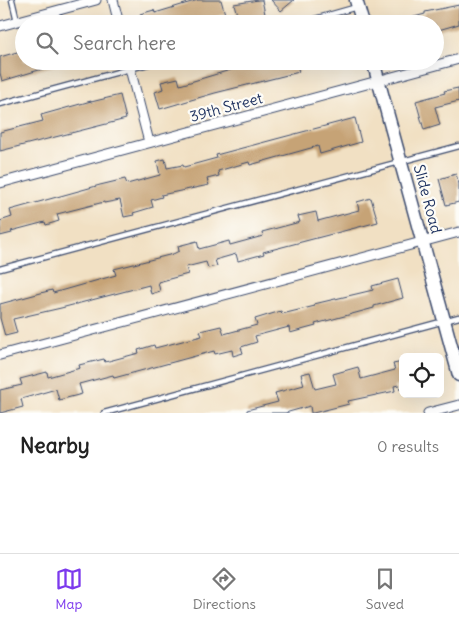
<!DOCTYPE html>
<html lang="en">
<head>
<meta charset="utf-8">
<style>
	:root { --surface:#fff; --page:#f2f2f2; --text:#222; --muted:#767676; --line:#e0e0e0; --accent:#7c3aed }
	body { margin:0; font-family:Delius,sans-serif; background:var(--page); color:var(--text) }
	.controls { position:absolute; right:15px; bottom:15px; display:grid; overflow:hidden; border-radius:8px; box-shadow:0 5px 20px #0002 }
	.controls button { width:45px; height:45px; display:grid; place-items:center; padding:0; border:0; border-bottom:1px solid var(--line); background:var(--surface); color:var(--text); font:25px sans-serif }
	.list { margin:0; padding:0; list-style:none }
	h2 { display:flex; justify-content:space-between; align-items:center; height:65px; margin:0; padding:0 20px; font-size:21px }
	h2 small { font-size:16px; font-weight:400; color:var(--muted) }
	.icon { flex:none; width:28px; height:28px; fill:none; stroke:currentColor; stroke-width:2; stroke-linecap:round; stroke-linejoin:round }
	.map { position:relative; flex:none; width:459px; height:413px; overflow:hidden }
	.search { position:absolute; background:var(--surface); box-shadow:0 5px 20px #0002; left:15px; right:15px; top:15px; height:55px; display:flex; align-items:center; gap:12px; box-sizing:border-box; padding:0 18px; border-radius:28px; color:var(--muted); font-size:19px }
	.sheet { height:140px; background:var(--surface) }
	nav { display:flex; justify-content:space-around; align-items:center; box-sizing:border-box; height:70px; border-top:1px solid var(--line); background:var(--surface); font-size:14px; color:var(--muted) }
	nav a { display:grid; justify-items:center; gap:2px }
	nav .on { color:var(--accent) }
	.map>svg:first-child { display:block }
</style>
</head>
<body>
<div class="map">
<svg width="459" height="413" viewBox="0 0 459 413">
	<rect width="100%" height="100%" fill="#fdfcf7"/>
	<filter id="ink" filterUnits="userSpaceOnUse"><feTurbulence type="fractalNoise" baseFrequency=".02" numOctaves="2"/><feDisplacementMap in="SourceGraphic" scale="10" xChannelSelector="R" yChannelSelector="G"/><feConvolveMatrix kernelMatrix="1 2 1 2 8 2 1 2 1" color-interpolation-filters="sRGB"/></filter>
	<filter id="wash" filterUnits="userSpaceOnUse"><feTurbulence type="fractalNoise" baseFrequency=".0096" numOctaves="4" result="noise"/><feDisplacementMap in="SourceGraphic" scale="20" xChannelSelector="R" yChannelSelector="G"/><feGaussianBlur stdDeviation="1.12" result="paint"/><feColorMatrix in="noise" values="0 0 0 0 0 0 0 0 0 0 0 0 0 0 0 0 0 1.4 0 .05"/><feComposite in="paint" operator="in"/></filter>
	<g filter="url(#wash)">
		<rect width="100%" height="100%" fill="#f1e0c3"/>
		<g id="blocks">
			<path fill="#c6a376" d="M198,0H221L225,14L191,24H143L140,14L154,10L155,13Z
				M258,0H262L265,14L239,22L234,4Z
				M271,0H294L281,11Z
				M459,5V24L435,31V24H400V21L425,14V12Z
				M24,50V61H58L59,64L2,81L0,73V57Z
				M246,61H296L299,72L215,93L160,109L155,92L163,89L161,82L178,78L180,85L247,65Z
				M458,88L459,101L435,107L440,125L424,130L416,101L445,93L444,91Z
				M120,95L126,119L0,151V132L43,121L41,115L91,101V102Z
				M355,118L361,142L320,154L318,146L250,165L249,162L218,171L219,176L207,179L209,185L161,195L162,197L151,200L153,207L133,213L134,215L124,217L120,200L104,203V202L57,214L59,221L46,225L45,222L11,231L12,233L0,236V221L12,217L10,210L100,185L125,179L127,184L160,175L157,161L165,159L167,168L183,165L184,167L217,158L216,155Z
				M456,174L459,184V202L446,205L439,179Z
				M371,198L378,222L263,252L264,254L238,261L236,254L215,260L217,266L208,268L206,262L186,267L188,274L158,282L160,291L151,294L149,285L61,308L13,319L17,333L5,336L0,318V304L52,290L53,293L116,275L114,269L173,254L179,251L178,246L197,241L199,249L229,241L230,245L263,236L262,232L300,222L298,216L316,212L318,221L359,210L357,202Z
				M398,279L403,298L374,306V308L315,324L316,326L290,333L289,327L255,336L257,342L241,347L243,353L233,356L232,350L215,354L214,351L114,378L113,375L79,384L82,394L59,400L56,389L21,399L23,407L0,413V390L22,385L20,379L47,372L48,377L80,368L79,365L104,359L105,362L139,353L138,350L154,345L155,348L202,336L200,331L221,326L224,334L257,325L255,319L281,311L282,314L315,306L314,304L373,290L372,286Z
				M403,362V389H400L399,385L394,386L395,391L348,401L349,404L313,413H311L310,406L285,413H247V410L278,402L275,393L304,385L301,374L310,372L315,389L336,384L333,374L358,367L361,379L395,370L393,364Z"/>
		</g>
	</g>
	<g filter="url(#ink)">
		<use href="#blocks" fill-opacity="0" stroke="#3b4a6d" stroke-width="1"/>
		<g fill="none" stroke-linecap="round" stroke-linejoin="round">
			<defs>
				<path id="service" d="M12,0L17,21
					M297,24L357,7
					M0,104L159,61
					M0,269L459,146
					M104,413L459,317"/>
				<path id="minor" d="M113,0L119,24
					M0,26L96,0
					M128,61L149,142
					M0,183L459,59
					M0,355L459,232
					M428,413L459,405"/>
				<path id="secondary" d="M356,0L363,24
					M373,61L459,375"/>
			</defs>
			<use href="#service" stroke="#3b4a6d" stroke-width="7"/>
			<use href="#minor" stroke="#3b4a6d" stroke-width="11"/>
			<use href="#secondary" stroke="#3b4a6d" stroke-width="15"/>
			<use href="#service" stroke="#fff" stroke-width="4.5"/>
			<use href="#minor" stroke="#fff" stroke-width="9"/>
			<use href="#secondary" stroke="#fff" stroke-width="12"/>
		</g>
	</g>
	<g text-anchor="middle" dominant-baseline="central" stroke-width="4.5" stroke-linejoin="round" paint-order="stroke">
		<g font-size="15" fill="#1b2f5e" stroke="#fdfcf7">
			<text transform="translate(226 107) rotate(-15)">39th Street</text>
			<text transform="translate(428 199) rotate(75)">Slide Road</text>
		</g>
	</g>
</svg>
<div class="controls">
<button><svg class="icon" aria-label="locate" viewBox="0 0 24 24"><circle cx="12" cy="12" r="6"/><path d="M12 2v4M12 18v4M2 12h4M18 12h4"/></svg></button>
</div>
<div class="search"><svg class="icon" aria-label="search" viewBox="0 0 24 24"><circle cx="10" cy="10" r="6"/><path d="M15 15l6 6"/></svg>Search here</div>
</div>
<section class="sheet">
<h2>Nearby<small>0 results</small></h2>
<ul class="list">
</ul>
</section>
<nav>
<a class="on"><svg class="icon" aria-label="map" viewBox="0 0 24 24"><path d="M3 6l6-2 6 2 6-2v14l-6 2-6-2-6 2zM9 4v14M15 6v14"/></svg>Map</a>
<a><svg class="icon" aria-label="directions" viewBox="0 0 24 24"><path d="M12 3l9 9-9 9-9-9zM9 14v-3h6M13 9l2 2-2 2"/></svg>Directions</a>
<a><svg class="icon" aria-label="saved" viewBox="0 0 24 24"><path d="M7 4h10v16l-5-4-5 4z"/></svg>Saved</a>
</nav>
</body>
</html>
